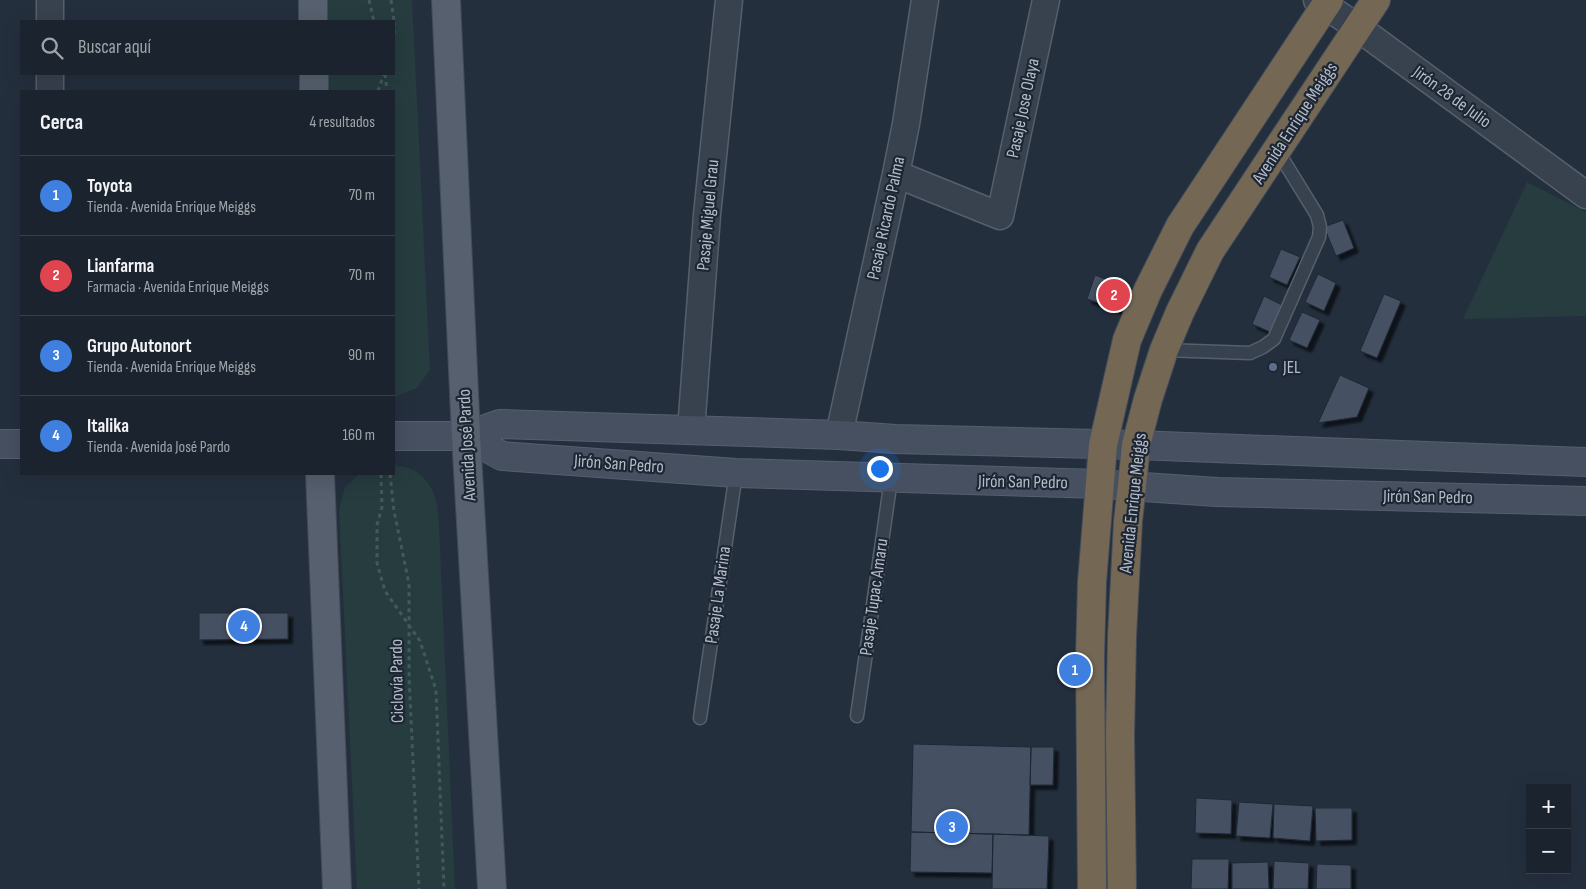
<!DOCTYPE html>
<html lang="es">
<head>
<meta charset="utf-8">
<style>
	:root { --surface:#1b232e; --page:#242b36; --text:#f1f3f6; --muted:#a0a4aa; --line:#39404a; --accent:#8ab4f8 }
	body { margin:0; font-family:"Sofia Sans Condensed",sans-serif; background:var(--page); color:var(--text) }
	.controls { position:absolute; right:15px; bottom:15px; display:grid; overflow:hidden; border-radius:0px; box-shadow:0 5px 20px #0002 }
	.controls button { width:45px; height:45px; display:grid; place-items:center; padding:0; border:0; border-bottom:1px solid var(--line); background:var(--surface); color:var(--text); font:25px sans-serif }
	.you { position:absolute; left:879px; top:468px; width:18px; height:18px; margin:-12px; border:4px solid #fff; border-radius:50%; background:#1a73e8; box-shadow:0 0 0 8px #1a73e833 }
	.badge { display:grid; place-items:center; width:32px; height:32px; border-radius:50%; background:var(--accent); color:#fff; font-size:16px; font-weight:700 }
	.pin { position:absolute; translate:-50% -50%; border:2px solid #fff; box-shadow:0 1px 5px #0006 }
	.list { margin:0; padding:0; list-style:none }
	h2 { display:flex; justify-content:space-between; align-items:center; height:65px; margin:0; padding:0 20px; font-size:21px }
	h2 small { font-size:16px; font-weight:400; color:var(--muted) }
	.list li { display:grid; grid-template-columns:32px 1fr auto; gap:15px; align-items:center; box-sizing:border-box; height:80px; padding:0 20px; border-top:1px solid var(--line) }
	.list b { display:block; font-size:19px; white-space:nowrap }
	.list p { margin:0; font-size:16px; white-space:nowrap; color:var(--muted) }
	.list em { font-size:16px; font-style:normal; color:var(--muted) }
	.icon { flex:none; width:28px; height:28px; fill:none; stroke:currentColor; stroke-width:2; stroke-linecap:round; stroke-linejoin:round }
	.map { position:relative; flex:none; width:1586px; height:889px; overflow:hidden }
	.search { position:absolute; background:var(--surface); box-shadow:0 5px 20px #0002; left:20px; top:20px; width:375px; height:55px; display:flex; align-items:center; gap:12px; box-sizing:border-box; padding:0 18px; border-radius:0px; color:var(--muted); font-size:19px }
	.panel { position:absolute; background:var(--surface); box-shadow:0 5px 20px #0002; left:20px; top:90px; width:375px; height:385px; border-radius:0px }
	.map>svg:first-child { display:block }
</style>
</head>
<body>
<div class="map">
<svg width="1586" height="889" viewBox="0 0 1586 889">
	<defs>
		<filter id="shadow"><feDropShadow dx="4.5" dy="4.5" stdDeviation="1" flood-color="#0009"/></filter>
	</defs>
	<rect width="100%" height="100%" fill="#242f3e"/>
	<path fill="#263c3f" d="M322,0H412L430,370L417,388L398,396L394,397V91H323V74H394V21H323Z
		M1527,182L1586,212V316L1463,319Z
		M394,466C413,465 430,479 435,497C438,506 438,516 439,525L455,889H357L339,510L345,487L359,474H394Z"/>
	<path fill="#455162" stroke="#1f2835" filter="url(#shadow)" d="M1343,220L1354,248L1336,256L1324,227Z
		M1281,249L1300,257L1287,285L1269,277Z
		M1318,274L1336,283L1324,311L1305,302Z
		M1095,275L1140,292L1132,315L1087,299Z
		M1384,294L1401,301L1377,358L1360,351Z
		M1264,296L1282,305L1270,332L1252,324Z
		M1302,312L1320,320L1307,348L1289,340Z
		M1340,375L1369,388L1357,417L1318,423Z
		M199,613H288V639L199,640Z
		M913,744L1031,747L1029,835L911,832Z
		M1031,747H1054L1053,785H1030Z
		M1196,798L1232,800L1231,834L1195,833Z
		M1239,802L1273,804L1270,838L1236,836Z
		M1274,804L1313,806L1310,841L1273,838Z
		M1315,808H1352V840L1316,841Z
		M911,832L993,834L992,873L910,872Z
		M993,834L1049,836L1047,889H992Z
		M1192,859H1229L1228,889H1191Z
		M1274,861L1309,863L1308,889H1273Z
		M1268,862L1269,889H1232V863Z
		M1317,864L1351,865V889H1316Z"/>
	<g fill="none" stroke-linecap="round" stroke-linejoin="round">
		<defs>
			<path id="lane" d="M1164,350L1250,353L1263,347L1274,339L1319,237L1320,227L1317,215L1277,150
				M857,716L891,479
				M700,718L736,473"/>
			<path id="street" d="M50,0V21
				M1317,0L1357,27L1586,195
				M50,74V91
				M896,174L1000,216L1046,0
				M691,430L707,215L729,0
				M839,435L896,174L906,124L925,0"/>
			<path id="secondary" d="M394,436H466L500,424L839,435L895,439L1136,445L1586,462
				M466,436L502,456L736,473L1099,484L1217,492L1586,501
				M0,444H21"/>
			<path id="primary" d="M313,0V21
				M446,0L466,436L492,889
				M314,74V91
				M320,474L337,889"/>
			<path id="highway" d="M1092,889L1090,657L1092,582L1103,445L1127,340L1148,290L1180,226L1329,0
				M1122,889L1120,736L1122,636L1128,521L1132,486L1136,445L1148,399L1164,350L1180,312L1210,251L1376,0"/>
		</defs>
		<use href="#lane" stroke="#565f6c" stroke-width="15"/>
		<use href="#street" stroke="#565f6c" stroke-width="29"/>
		<use href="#secondary" stroke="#565f6c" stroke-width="30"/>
		<use href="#primary" stroke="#414a57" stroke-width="30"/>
		<use href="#highway" stroke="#434c59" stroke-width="30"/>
		<path stroke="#44595c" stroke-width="3" stroke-dasharray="4 4" stroke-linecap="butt" d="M369,0L374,21
			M391,0L394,21
			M394,22V36
			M385,74L387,91
			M378,91L384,74
			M381,474L382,507L377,525V563L385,591L420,641L436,690L444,889
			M390,474L394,511L409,584V676L419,889"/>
		<use href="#lane" stroke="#38414e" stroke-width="12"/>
		<use href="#street" stroke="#38414e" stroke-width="26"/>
		<use href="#secondary" stroke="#465061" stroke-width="28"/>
		<use href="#primary" stroke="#56606e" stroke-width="28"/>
		<use href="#highway" stroke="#746855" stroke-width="28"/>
	</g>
	<circle fill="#5c6f8a" stroke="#1d2633" stroke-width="2" cx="1273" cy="367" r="5"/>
	<g text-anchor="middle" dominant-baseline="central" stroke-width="4.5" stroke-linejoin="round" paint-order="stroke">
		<g font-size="18" fill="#b4bcc9" stroke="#1d2633">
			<text transform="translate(1452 97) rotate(36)">Jirón 28 de Julio</text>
			<text transform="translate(1023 108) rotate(-78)">Pasaje Jose Olaya</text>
			<text transform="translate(1295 123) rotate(-57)">Avenida Enrique Meiggs</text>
			<text transform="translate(708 215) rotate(-85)">Pasaje Miguel Grau</text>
			<text transform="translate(886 218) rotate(-78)">Pasaje Ricardo Palma</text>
			<text transform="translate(467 445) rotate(-93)">Avenida José Pardo</text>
			<text transform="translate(619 464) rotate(4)">Jirón San Pedro</text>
			<text transform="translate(1023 482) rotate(1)">Jirón San Pedro</text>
			<text transform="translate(1428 497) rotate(1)">Jirón San Pedro</text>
			<text transform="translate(1133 503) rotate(-84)">Avenida Enrique Meiggs</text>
			<text transform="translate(718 595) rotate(-82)">Pasaje La Marina</text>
			<text transform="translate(874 597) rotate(-82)">Pasaje Tupac Amaru</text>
			<text transform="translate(397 681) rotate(-91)">Ciclovía Pardo</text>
		</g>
		<g font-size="18" fill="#b4bcc9" stroke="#1d2633" text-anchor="start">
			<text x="1283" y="367">JEL</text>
		</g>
	</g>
</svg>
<div class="controls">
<button>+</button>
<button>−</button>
</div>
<div class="you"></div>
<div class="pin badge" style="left:1075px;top:670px;background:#3f7fe0">1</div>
<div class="pin badge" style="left:1114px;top:295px;background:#e0444e">2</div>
<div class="pin badge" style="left:952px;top:827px;background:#3f7fe0">3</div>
<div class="pin badge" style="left:244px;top:626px;background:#3f7fe0">4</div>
<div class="search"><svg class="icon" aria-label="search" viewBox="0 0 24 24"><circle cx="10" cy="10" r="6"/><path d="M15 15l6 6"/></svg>Buscar aquí</div>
<section class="panel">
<h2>Cerca<small>4 resultados</small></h2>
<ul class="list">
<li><span class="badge" style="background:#3f7fe0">1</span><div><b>Toyota</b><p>Tienda · Avenida Enrique Meiggs</p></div><em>70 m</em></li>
<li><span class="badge" style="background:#e0444e">2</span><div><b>Lianfarma</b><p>Farmacia · Avenida Enrique Meiggs</p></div><em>70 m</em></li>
<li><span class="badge" style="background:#3f7fe0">3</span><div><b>Grupo Autonort</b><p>Tienda · Avenida Enrique Meiggs</p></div><em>90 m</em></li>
<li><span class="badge" style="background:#3f7fe0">4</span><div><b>Italika</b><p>Tienda · Avenida José Pardo</p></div><em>160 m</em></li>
</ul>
</section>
</div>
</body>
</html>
